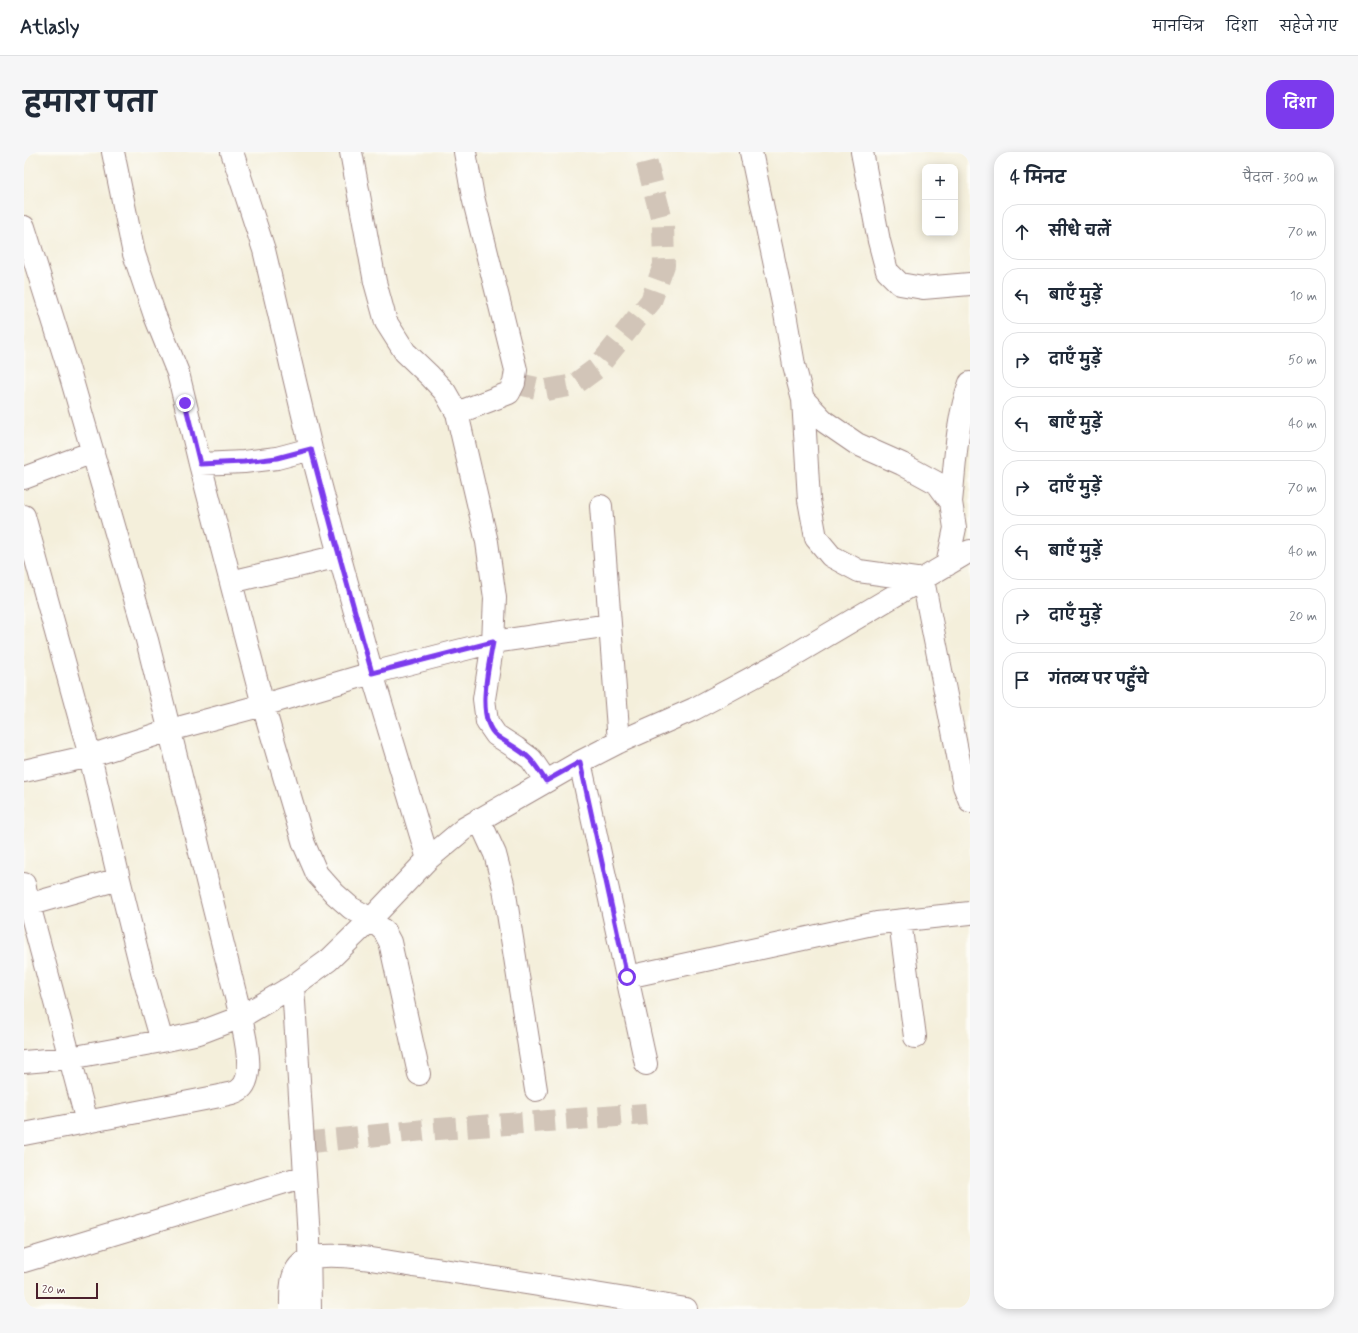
<!DOCTYPE html>
<html lang="hi">
<head>
<meta charset="utf-8">
<style>
	:root { --surface:#fff; --page:#f6f6f7; --text:#1f2937; --muted:#747a83; --line:#e0e1e3; --accent:#7c3aed }
	body { margin:0; font-family:Mynerve,"Playpen Sans Deva",sans-serif; background:var(--page); color:var(--text) }
	.controls { position:absolute; right:12px; top:12px; display:grid; overflow:hidden; border-radius:8px; box-shadow:0 2px 10px #0003 }
	.controls button { width:36px; height:36px; display:grid; place-items:center; padding:0; border:0; border-bottom:1px solid var(--line); background:var(--surface); color:var(--text); font:20px sans-serif }
	.scale { position:absolute; left:12px; bottom:10px; width:62px; box-sizing:border-box; padding-left:4px; border:2px solid #4a1f2b; border-top:0; font-size:11px; line-height:14px; white-space:nowrap; color:#4a1f2b; -webkit-text-stroke:3px #fdfcf7; paint-order:stroke }
	.stop { position:absolute; width:12px; height:12px; margin:-9px; border:3px solid #7c3aed; border-radius:50%; background:#fff }
	.stop.end { background:#7c3aed; border-color:#fff; box-shadow:0 1px 4px #0008 }
	.list { margin:0; padding:0; list-style:none }
	h2 { display:flex; justify-content:space-between; align-items:center; height:52px; margin:0; padding:0 16px; font-size:17px }
	h2 small { font-size:13px; font-weight:400; color:var(--muted) }
	.list li { display:grid; grid-template-columns:26px 1fr auto; gap:12px; align-items:center; box-sizing:border-box; height:56px; margin:0 8px 8px; padding:0 8px; border:1px solid var(--line); border-radius:16px }
	.list b { display:block; font-size:15px; white-space:nowrap }
	.list em { font-size:13px; font-style:normal; color:var(--muted) }
	.icon { flex:none; width:22px; height:22px; fill:none; stroke:currentColor; stroke-width:2; stroke-linecap:round; stroke-linejoin:round }
	.map { position:relative; flex:none; width:946px; height:1157px; overflow:hidden; border-radius:16px }
	header { display:flex; align-items:center; gap:24px; box-sizing:border-box; height:56px; padding:0 20px; background:var(--surface); border-bottom:1px solid var(--line) }
	header strong { font-size:19px }
	nav { display:flex; gap:22px; margin-inline-start:auto; font-size:14px }
	.intro { display:flex; align-items:center; justify-content:space-between; box-sizing:border-box; height:96px; padding:0 24px }
	h1 { margin:0; font-size:28px }
	.button { padding:10px 18px; border-radius:16px; background:var(--accent); color:#fff; font-size:14px; font-weight:700 }
	main { display:flex; gap:24px; padding:0 24px }
	aside { flex:1; background:var(--surface); border-radius:16px; box-shadow:0 2px 10px #0003 }
	.map>svg:first-child { display:block }
</style>
</head>
<body>
<header>
<strong>Atlasly</strong>
<nav><a>मानचित्र</a><a>दिशा</a><a>सहेजे गए</a></nav>
</header>
<div class="intro"><h1>हमारा पता</h1><a class="button">दिशा</a></div>
<main>
<div class="map">
<svg width="946" height="1157" viewBox="0 0 946 1157">
	<rect width="100%" height="100%" fill="#fdfcf7"/>
	<filter id="ink" filterUnits="userSpaceOnUse"><feTurbulence type="fractalNoise" baseFrequency=".025" numOctaves="2"/><feDisplacementMap in="SourceGraphic" scale="8" xChannelSelector="R" yChannelSelector="G"/><feConvolveMatrix kernelMatrix="1 2 1 2 8 2 1 2 1" color-interpolation-filters="sRGB"/></filter>
	<filter id="wash" filterUnits="userSpaceOnUse"><feTurbulence type="fractalNoise" baseFrequency=".012" numOctaves="4" result="noise"/><feDisplacementMap in="SourceGraphic" scale="16" xChannelSelector="R" yChannelSelector="G"/><feGaussianBlur stdDeviation="0.9" result="paint"/><feColorMatrix in="noise" values="0 0 0 0 0 0 0 0 0 0 0 0 0 0 0 0 0 1.4 0 .05"/><feComposite in="paint" operator="in"/></filter>
	<g filter="url(#wash)">
		<rect width="100%" height="100%" fill="#f4efdb"/>
	</g>
	<g filter="url(#ink)">
		<g fill="none" stroke-linecap="round" stroke-linejoin="round">
			<path stroke="#d2c5b8" stroke-width="22" stroke-dasharray="22 11" stroke-linecap="butt" d="M490,231L522,238L550,233L573,216L627,149L640,113L639,72L620,0
				M279,991L400,978L622,962"/>
			<defs>
				<path id="minor" d="M89,0L110,102L131,164L154,221L176,312L239,553L280,692L293,722L311,742L327,756L347,767L360,779L366,790L395,922
					M208,0L240,98L287,297L311,388L348,521L404,707
					M327,0L351,130L362,170L381,200L406,224L421,240L433,261L463,390L471,446L469,490L460,547L463,570L472,583L492,596L507,607L522,629
					M727,0L760,156L770,213L779,247L801,270L833,292L878,312L913,331L927,350L931,376L923,413
					M838,0L855,89L863,119L876,132L899,136L946,132
					M0,75L44,215L123,488L217,865C220,883 233,926 215,938C210,942 201,942 196,944L0,982
					M779,247L785,348L792,386L807,404L835,419L899,428L940,634L946,649
					M433,261L485,241L490,231L492,218L449,45L441,0
					M176,312L220,310L253,306L287,297
					M0,326L69,300
					M927,350C931,313 933,265 946,231
					M577,354L595,590
					M0,364L66,604L95,727L119,823L138,889
					M207,430L315,404
					M556,610L622,912
					M0,619L66,604L146,578L239,553L348,521L469,490L586,473
					M455,667L471,702L480,736L512,938
					M0,732L8,764L63,970
					M0,754L95,727
					M876,769L891,885
					M603,825L853,771L946,761
					M269,834L285,1086L286,1157
					M0,910L46,906L138,889L175,881L217,865L269,834L305,808L347,767L404,707L441,676L556,610L595,590L670,557L763,507L946,399
					M0,1109L281,1024
					M267,1157C267,1138 265,1116 285,1107C305,1098 367,1110 390,1114C481,1127 572,1142 662,1157"/>
			</defs>
			<use href="#minor" stroke="#9f8783" stroke-width="24"/>
			<use href="#minor" stroke="#fff" stroke-width="22"/>
		</g>
	</g>
	<g fill="none" stroke-linecap="round" stroke-linejoin="round" filter="url(#ink)">
		<path stroke="#7c3aed" stroke-width="5" d="M161,251L176,312L220,310L253,306L287,297L311,388L348,521L469,490C465,514 451,567 473,584C484,592 496,597 506,607C512,613 517,622 522,629L556,610L603,825"/>
	</g>
</svg>
<div class="controls">
<button>+</button>
<button>−</button>
</div>
<div class="scale">20 m</div>
<div class="stop" style="left:603px;top:825px"></div>
<div class="stop end" style="left:161px;top:251px"></div>
</div>
<aside>
<h2>4 मिनट<small>पैदल · 300 m</small></h2>
<ul class="list">
<li><svg class="icon" aria-label="ahead" viewBox="0 0 24 24"><path d="M12 20V5M6 11l6-6 6 6"/></svg><div><b>सीधे चलें</b></div><em>70 m</em></li>
<li><svg class="icon" aria-label="left" viewBox="0 0 24 24"><path d="M17 20v-9H6M10 6l-5 5 5 5"/></svg><div><b>बाएँ मुड़ें</b></div><em>10 m</em></li>
<li><svg class="icon" aria-label="right" viewBox="0 0 24 24"><path d="M7 20v-9h11M14 6l5 5-5 5"/></svg><div><b>दाएँ मुड़ें</b></div><em>50 m</em></li>
<li><svg class="icon" aria-label="left" viewBox="0 0 24 24"><path d="M17 20v-9H6M10 6l-5 5 5 5"/></svg><div><b>बाएँ मुड़ें</b></div><em>40 m</em></li>
<li><svg class="icon" aria-label="right" viewBox="0 0 24 24"><path d="M7 20v-9h11M14 6l5 5-5 5"/></svg><div><b>दाएँ मुड़ें</b></div><em>70 m</em></li>
<li><svg class="icon" aria-label="left" viewBox="0 0 24 24"><path d="M17 20v-9H6M10 6l-5 5 5 5"/></svg><div><b>बाएँ मुड़ें</b></div><em>40 m</em></li>
<li><svg class="icon" aria-label="right" viewBox="0 0 24 24"><path d="M7 20v-9h11M14 6l5 5-5 5"/></svg><div><b>दाएँ मुड़ें</b></div><em>20 m</em></li>
<li><svg class="icon" aria-label="arrive" viewBox="0 0 24 24"><path d="M6 21V4h12l-3 4 3 4H6"/></svg><div><b>गंतव्य पर पहुँचे</b></div></li>
</ul>
</aside>
</main>
</body>
</html>
